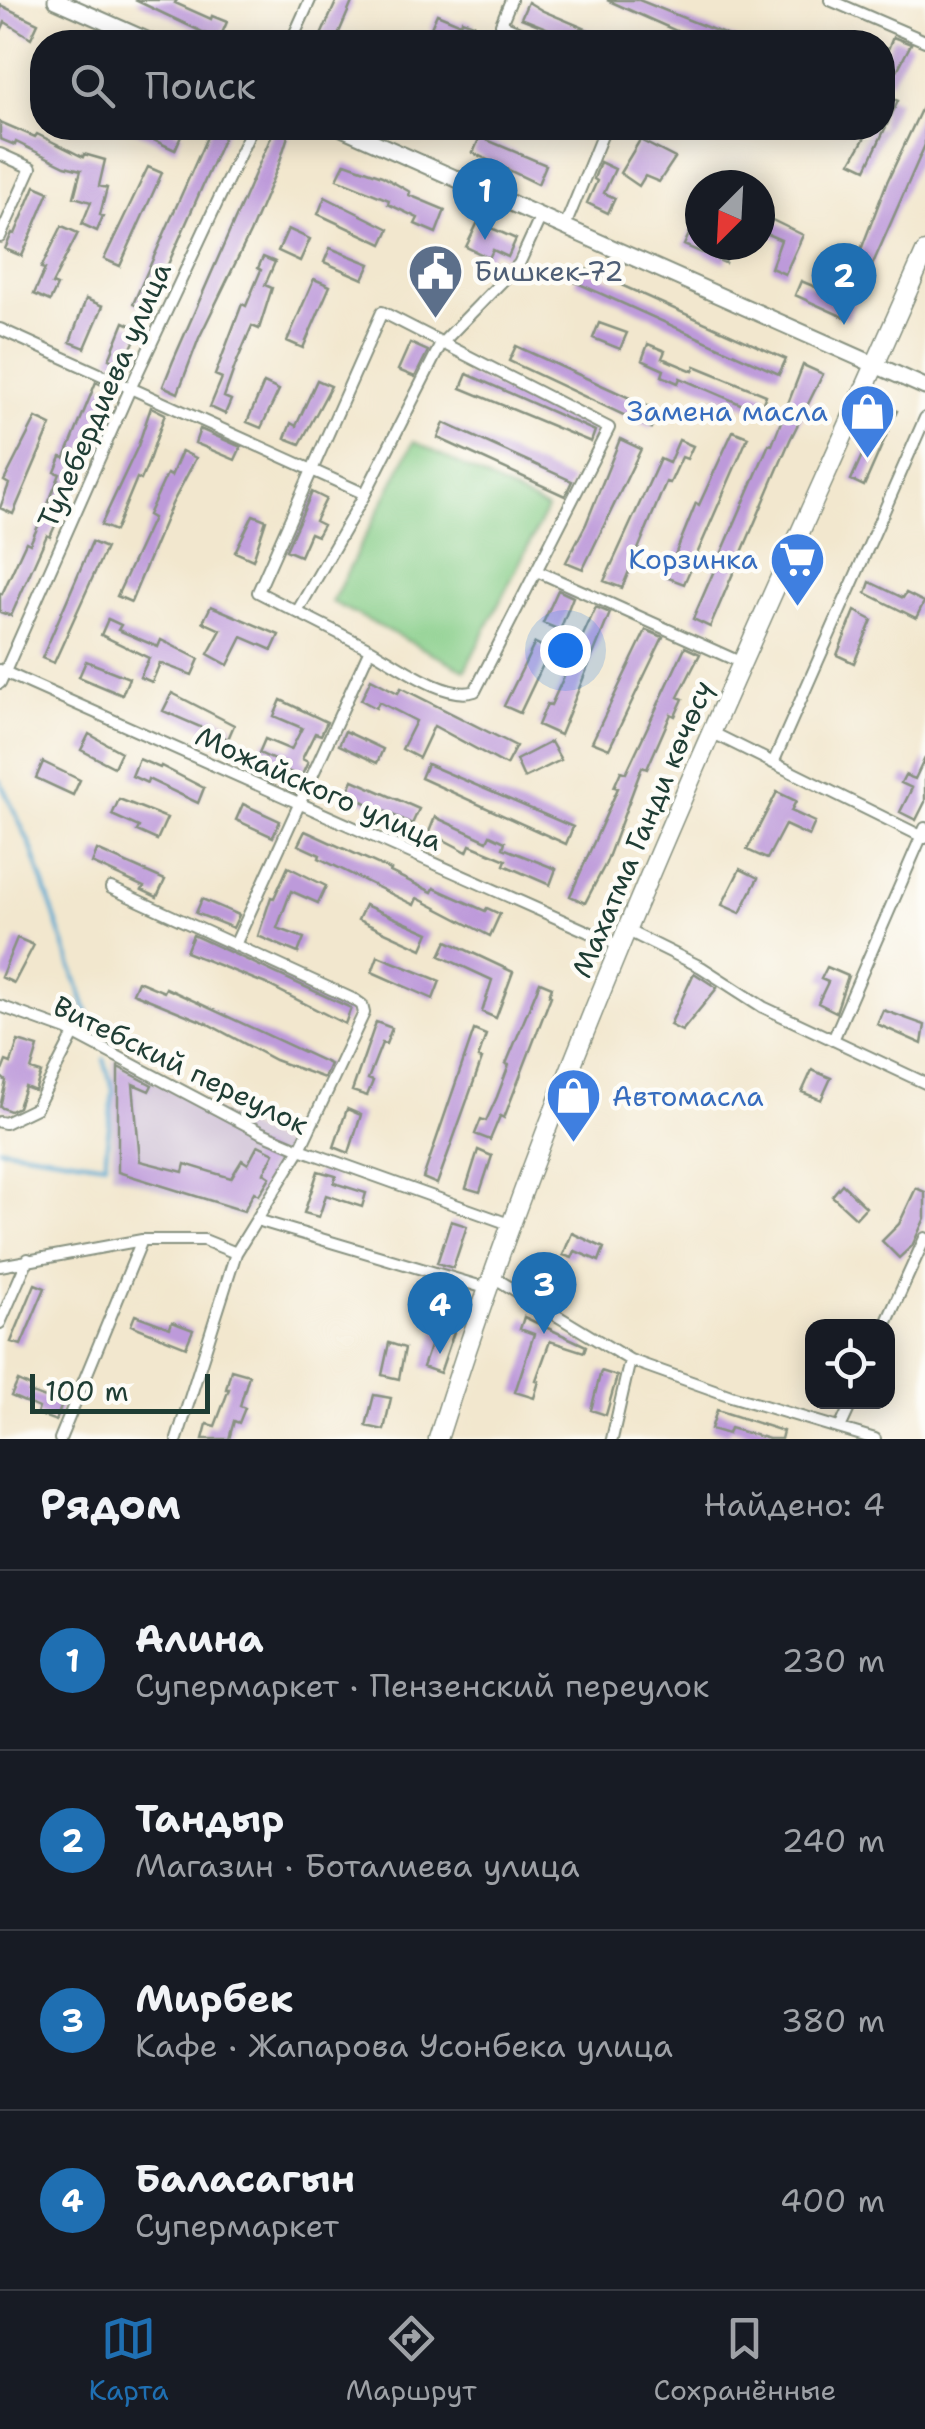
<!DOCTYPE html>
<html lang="ru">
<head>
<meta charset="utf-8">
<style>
	:root { --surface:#171b24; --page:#242831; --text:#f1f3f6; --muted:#9ea1a6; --line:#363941; --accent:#1f6fb2 }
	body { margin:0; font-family:"Shantell Sans",sans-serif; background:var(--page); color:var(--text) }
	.controls { position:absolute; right:30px; bottom:30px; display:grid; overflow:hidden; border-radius:20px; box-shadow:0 5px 25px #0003 }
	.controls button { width:90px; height:90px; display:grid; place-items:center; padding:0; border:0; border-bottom:2px solid var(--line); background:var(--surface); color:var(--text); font:50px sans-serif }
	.compass { position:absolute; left:685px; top:170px; width:90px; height:90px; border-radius:50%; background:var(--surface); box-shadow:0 5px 25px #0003; rotate:204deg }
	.scale { position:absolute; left:30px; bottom:25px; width:180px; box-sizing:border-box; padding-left:10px; border:5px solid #1f3d34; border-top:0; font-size:28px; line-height:35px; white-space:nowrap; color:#1f3d34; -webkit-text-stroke:8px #fdfcf7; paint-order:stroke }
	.you { position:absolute; left:565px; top:650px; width:35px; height:35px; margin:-25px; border:8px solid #fff; border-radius:50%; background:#1a73e8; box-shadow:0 0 0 15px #1a73e833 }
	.badge { display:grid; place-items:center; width:65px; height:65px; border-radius:50%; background:var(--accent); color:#fff; font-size:32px; font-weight:700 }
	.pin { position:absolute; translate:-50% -82px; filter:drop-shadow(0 2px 5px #0008) }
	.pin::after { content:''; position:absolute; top:52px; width:35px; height:30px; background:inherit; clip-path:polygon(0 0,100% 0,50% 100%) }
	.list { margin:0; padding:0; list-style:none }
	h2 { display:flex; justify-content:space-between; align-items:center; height:130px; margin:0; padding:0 40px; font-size:42px }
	h2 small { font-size:32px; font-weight:400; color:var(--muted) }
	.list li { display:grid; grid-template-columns:65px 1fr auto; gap:30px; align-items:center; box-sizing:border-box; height:180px; padding:0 40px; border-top:2px solid var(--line) }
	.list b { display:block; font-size:38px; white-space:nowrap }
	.list p { margin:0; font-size:32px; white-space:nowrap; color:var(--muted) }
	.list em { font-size:32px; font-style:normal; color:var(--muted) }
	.icon { flex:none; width:55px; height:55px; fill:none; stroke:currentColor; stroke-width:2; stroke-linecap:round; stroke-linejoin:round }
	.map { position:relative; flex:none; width:925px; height:1439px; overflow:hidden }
	.search { position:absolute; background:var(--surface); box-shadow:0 5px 25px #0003; left:30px; right:30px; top:30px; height:110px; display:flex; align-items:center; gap:25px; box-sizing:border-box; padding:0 35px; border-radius:40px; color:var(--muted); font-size:38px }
	.sheet { height:850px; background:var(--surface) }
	nav { display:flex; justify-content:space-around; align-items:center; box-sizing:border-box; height:140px; border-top:2px solid var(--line); background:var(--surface); font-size:28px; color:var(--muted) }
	nav a { display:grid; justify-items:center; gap:5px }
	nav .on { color:var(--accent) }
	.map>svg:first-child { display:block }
</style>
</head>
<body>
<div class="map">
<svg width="925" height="1439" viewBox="0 0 925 1439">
	<rect width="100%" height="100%" fill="#fdfcf7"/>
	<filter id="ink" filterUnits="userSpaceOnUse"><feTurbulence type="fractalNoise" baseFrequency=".01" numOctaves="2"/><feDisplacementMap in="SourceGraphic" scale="20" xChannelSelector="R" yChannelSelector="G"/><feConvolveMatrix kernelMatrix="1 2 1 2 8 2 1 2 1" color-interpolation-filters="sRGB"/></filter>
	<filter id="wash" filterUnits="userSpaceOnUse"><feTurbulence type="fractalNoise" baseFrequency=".0048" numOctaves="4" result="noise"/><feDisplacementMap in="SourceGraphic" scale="40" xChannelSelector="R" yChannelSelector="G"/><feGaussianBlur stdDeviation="2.25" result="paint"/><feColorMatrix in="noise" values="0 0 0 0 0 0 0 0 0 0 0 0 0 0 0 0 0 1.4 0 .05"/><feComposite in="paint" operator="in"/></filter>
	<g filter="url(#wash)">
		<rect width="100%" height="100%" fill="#f2e7ce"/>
		<path fill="#ccbed4" d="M113,1058L290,1149L243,1219L112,1174Z"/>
		<path fill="#86cd88" stroke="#52855e" stroke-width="2.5" d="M414,441L547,509L465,670L332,602Z"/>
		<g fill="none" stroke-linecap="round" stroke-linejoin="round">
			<path stroke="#56a7d0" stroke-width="4" d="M0,781L30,844L95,1035
				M0,1148L105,1164L113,1090L104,1059"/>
		</g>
		<g id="blocks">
			<path fill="#bd9ada" d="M135,0H177L175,3L211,19L212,16L227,22L219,40Z
				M337,0H353L335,42H318Z
				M607,0H639L744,42H701Z
				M528,2L543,11L617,42H581L521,18Z
				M0,5L38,23L31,38L5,22L0,33Z
				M437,14L461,24L462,20L474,24L468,39L446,30L444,36L430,30Z
				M893,37L911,44L891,82L882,78V64Z
				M882,94L898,101L866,169L851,162L868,132L857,128H882Z
				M925,101V145L871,268L868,267L848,319L795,295L801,281L837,296L850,266L854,268L887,182Z
				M0,122L35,137L37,134L83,157L84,154L105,160L99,186L107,188L100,215L103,216L97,231L82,224L91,202L74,197L81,170L65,166L16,142L15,145L0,139Z
				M128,128H168L182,134L175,150Z
				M211,128H228L148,310L133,304Z
				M274,130L288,136L279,164L250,233L199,338L178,393L163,386L173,361Z
				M480,137L546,165L538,184L473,153Z
				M640,140L675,158L659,182L645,176L639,186L620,173Z
				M600,162L615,169L604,193L615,198L608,213L587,203L597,181L594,179Z
				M345,163L382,176L410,192L409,195L445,210L436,233L415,224L418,218L388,204L389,200L337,179Z
				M148,167L162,173L120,266L104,259Z
				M35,186L49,192L22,256L5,249L12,233L15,234Z
				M325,197L389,229L382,244L318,214Z
				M764,216L803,235L785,274L771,268L781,240L760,231Z
				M478,222L516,239L508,257L493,250L489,258L466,247Z
				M62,226L78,233L52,284L57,286L50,301L34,294L45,269L41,268Z
				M288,229L310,239L300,261L278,251Z
				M691,230L700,235V245H718L730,250L725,263L684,245Z
				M330,248L370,264L363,279L324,262Z
				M263,257L275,262L265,285L272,288L259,329L252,326L235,366L224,397L231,400L225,414L210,407L222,378L215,375L242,304L246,306L261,270L258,268Z
				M581,267L786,359L779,374L575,282Z
				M314,279L330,286L303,348L287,341Z
				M86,299L103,306L85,348L70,342Z
				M124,322L140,329L123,365L109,359Z
				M599,323L627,333L620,349L593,338Z
				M410,343L428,351L415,377L398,370Z
				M648,344L665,351L662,358L693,371L695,366L766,395L759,412L680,378L678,383L662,376L664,370L642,360Z
				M516,346L658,411L651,428L509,361Z
				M803,365L823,374L790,440L710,627L693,619L769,444L772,445Z
				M467,374L595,431L591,442L461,388Z
				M317,380L331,386L300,444L285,438L291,423L296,426Z
				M96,382L111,389L65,491L68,493L58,519L50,537L47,535L11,616L0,612V593L2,594L26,542L30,544L48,504L60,474L55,472L61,457L65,458Z
				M264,383L279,390L261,428L247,422Z
				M884,406L897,411L864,486L851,480Z
				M151,407L165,414L147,466L141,480L137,478L115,531L101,525L138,446Z
				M36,418L51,425L13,514L0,508L9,484L4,481Z
				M444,423L572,481L565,496L438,438Z
				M200,429L241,447L235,460L195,443Z
				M733,431L748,437L684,584L666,577L696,503L699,505Z
				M620,439L641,449L583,569L566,562L586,524Z
				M679,440L693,446L687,459L682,457L670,483L666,482L622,588L604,581L660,459L669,463Z
				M182,451L196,458L172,504L131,602L117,596L153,518L148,515L160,489L167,474L171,476Z
				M312,492L326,499L315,521L323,525L317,536L310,533L300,556L286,550Z
				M253,515L266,520L253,560L235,552Z
				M92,542L106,548L54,663L42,658Z
				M870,582L903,598L906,593L924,602L916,618L866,593Z
				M558,590L573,597L560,630L543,623Z
				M211,606L279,635L272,650L242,637L228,665L208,654L221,630L203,622Z
				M596,607L610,613L560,735L538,725L547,704L551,705Z
				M855,611L872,620L854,663L837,655Z
				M108,619L121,625L118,630L158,647L161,640L199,659L192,675L160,663L152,682L140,677L149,658L101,635Z
				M646,630L663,637L609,749L592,742Z
				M535,643L550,650L520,713L504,706Z
				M685,647L700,654L678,697L683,699L675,716L671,714L647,769L642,767L606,863L585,903L570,896L618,788L614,787L621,771L626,773Z
				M86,661L129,678L122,695L79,677Z
				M371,679L398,693L401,688L516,746L506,765L434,726L419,758L402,749L416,721L379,702L376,708L361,700Z
				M172,693L234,725L228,739L163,711Z
				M281,700L327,722L321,735L315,733L302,759L308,762L301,777L285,770L287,766L259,753L265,739L291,750L302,728L274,716Z
				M345,731L383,749L377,763L339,745Z
				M89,734L121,752L114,767L81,750Z
				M551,742L561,760L524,778L516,760Z
				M925,758V802L916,820L900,812L912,788L901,783L905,775L915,779Z
				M139,759L160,768L161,766L204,788L198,803L148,779L147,783L132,776Z
				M43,762L80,780L73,795L36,778Z
				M427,764L573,827L566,844L421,778Z
				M353,780L419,809L412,824L347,794Z
				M777,792L796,801L791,811L815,822L809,836L785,825L767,859L747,850Z
				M119,799L167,818L157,840L137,831L139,827L112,815Z
				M243,804L280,821L273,837L236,820Z
				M435,817L487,841L490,835L505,842L503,848L556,869L550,885L504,865L506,860L470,845L467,852L429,832Z
				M305,831L391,870L390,872L432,892L434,888L485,911L487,908L500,914L490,936L417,898L414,905L319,858L320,855L298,845Z
				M97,850L165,880L157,897L142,890L144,887L92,863Z
				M288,867L326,886L318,903L291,891L277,928L304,938L298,953L258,936L271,897L274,898Z
				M740,869L758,878L740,913L722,905Z
				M202,899L239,915L233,928L196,913Z
				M365,905L429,933L422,949L358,920Z
				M193,935L351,1008L345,1024L266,984L186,952Z
				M17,938L34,945L14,983L1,977Z
				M447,941L513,972L496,1018L482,1012L492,980L440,956Z
				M378,956L440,981L433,999L372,972Z
				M827,967L848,976L836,1012L818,1003L828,982L821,979Z
				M694,973L717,988L682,1031L670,1025Z
				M138,981L164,992L166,988L330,1064L324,1078L275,1060L206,1023L133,993Z
				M540,982L552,987L549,995L551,996L504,1118L500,1116L490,1140L475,1134L481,1119L486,1121L497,1097L509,1065L506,1064Z
				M883,1010L925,1025L922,1044L877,1024Z
				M376,1022L392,1028L386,1044L382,1043L368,1079L373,1081L367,1096L352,1091Z
				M474,1030L486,1035L478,1058L482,1059L437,1184L423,1178Z
				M18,1041L38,1047L31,1070L41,1073L35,1091L25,1087L18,1107L10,1111L0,1107L6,1081L0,1076L6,1061L11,1063Z
				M118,1067L152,1085L149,1091L133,1084L140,1161L183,1172L185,1164L231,1178L242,1160L248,1164L258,1145L274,1153L264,1173L270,1177L259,1195L254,1192L244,1211L118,1172Z
				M812,1070L831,1078L821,1100L802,1092Z
				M347,1109L361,1115L349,1153L334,1147Z
				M478,1150L492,1156L480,1192L466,1188Z
				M318,1171L336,1176L334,1183L366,1193L362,1207L326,1195L319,1217L304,1213Z
				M842,1184L866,1207L856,1218L832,1196Z
				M916,1188L925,1192V1218L912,1246L899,1258L882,1241L899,1224Z
				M451,1221L467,1226L453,1268L437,1263Z
				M572,1233L604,1248L599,1261L575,1251L572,1258L563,1255Z
				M35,1284L45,1288L21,1345L11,1342Z
				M135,1315L170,1328L172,1322L193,1330L186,1347L131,1325Z
				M524,1317L586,1346L584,1352L550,1341L536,1380L539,1381L534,1398L515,1392L534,1334L520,1329Z
				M439,1320L456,1326L440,1373L423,1367Z
				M389,1343L405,1348L399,1379L382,1375Z
				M231,1370L249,1375L240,1406L245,1408L239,1423L234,1421L229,1439H203L207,1424L215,1426L229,1389H226Z
				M601,1371L617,1376L606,1415L591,1410Z
				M18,1381L31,1387L29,1392L62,1404L56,1421L37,1414L39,1408L11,1396Z
				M374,1395L391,1398L384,1430L366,1426Z
				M717,1410L783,1431L781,1439H769L730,1428L728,1434L711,1429Z"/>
		</g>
	</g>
	<g filter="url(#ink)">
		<use href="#blocks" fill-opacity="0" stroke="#889281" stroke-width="2.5"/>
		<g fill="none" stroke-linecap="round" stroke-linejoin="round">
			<defs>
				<path id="street" d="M511,0L501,24L542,42
					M830,0L925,41
					M291,42L310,0
					M734,128H736
					M0,154L31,168L0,237
					M565,226L605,128
					M0,329L365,494
					M537,571L742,663
					M370,649L297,612L365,494L441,344L519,264L541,216
					M0,670L620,946
					M0,683L130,389L252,128
					M713,733L925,838
					M773,763L925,418
					M111,888L355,1000L362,1005L364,1013L300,1149L236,1253L177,1439
					M626,930L701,967L763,1007L925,1083
					M235,945L370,649C397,664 446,701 475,691L609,428L382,312L258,592L297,612
					M0,1006L67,1030L260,1132L300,1149L512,1225
					M833,1040L925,828
					M0,1122L5,1123L36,1108L74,1034
					M257,1220L489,1289
					M0,1266L142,1240H204L236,1253
					M493,1277L630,1360L731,1396L875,1439
					M0,1323L28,1259
					M885,1326L925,1238
					M840,1428L852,1402
					M60,1439L142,1240
					M612,1439L630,1360"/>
				<path id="secondary" d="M56,0L151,42
					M342,128L925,387"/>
				<path id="primary" d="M438,1439C565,1033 754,641 925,252"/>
			</defs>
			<use href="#street" stroke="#889281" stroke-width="14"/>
			<use href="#secondary" stroke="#889281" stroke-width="19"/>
			<use href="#primary" stroke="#889281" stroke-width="21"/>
			<use href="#street" stroke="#fff" stroke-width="10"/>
			<use href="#secondary" stroke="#fff" stroke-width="15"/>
			<use href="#primary" stroke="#fff" stroke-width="18"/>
		</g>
	</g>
	<defs>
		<symbol id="civic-pin" viewBox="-11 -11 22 30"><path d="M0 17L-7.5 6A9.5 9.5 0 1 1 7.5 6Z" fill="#5c6f8a" stroke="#fdfcf7"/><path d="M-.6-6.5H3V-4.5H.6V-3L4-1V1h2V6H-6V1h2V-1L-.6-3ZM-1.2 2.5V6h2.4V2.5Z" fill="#fff"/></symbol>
		<symbol id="shop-pin" viewBox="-11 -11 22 30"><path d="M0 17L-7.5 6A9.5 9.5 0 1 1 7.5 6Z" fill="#3f7fe0" stroke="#fdfcf7"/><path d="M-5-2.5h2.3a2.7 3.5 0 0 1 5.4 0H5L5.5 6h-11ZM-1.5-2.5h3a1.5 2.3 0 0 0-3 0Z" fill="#fff"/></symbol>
		<symbol id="supermarket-pin" viewBox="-11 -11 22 30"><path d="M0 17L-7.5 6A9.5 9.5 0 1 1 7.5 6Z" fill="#3f7fe0" stroke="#fdfcf7"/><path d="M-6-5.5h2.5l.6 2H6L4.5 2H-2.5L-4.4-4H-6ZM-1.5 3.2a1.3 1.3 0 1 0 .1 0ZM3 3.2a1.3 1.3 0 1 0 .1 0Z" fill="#fff"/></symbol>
	</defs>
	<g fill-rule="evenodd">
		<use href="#civic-pin" x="404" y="240" width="63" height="86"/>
		<use href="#shop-pin" x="836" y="380" width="63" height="86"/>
		<use href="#supermarket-pin" x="766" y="528" width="63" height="86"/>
		<use href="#shop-pin" x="542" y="1064" width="63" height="86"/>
	</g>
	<g text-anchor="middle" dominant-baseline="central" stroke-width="9" stroke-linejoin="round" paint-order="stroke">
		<g font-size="28" fill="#4e5e75" stroke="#fdfcf7" text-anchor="start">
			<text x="474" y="271">Бишкек-72</text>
		</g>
		<g font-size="28" fill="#1f3d34" stroke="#fdfcf7">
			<text transform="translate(104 395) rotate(-66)">Тулебердиева улица</text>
			<text transform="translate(319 788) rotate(24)">Можайского улица</text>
			<text transform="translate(642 829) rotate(-67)">Махатма Ганди көчөсү</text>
			<text transform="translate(181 1065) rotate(26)">Витебский переулок</text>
		</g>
		<g font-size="28" fill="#366cbe" stroke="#fdfcf7" text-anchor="end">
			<text x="828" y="411">Замена масла</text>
			<text x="758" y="559">Корзинка</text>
			<text x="612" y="1096" text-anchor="start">Автомасла</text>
		</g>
	</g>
</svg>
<div class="controls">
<button><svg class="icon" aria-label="locate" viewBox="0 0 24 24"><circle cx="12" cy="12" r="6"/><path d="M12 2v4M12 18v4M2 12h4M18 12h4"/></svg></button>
</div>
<svg class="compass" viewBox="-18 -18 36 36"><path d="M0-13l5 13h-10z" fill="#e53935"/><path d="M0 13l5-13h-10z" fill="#9ea1a6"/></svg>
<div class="scale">100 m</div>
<div class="you"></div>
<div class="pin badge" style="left:485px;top:240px">1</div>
<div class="pin badge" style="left:844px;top:325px">2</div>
<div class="pin badge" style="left:544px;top:1334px">3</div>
<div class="pin badge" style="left:440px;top:1354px">4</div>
<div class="search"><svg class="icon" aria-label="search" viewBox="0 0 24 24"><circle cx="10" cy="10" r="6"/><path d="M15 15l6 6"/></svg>Поиск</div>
</div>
<section class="sheet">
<h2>Рядом<small>Найдено: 4</small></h2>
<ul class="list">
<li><span class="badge">1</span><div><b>Алина</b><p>Супермаркет · Пензенский переулок</p></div><em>230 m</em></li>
<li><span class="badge">2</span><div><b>Тандыр</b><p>Магазин · Боталиева улица</p></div><em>240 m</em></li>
<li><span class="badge">3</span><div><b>Мирбек</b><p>Кафе · Жапарова Усонбека улица</p></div><em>380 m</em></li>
<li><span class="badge">4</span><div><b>Баласагын</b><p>Супермаркет</p></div><em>400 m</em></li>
</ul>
</section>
<nav>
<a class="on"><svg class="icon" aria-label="map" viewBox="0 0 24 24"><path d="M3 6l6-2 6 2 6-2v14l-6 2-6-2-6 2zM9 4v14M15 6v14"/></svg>Карта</a>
<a><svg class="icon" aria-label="directions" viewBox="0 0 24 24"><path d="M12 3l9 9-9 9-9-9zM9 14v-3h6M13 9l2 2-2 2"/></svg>Маршрут</a>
<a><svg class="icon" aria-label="saved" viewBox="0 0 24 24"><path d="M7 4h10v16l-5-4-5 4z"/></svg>Сохранённые</a>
</nav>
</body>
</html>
